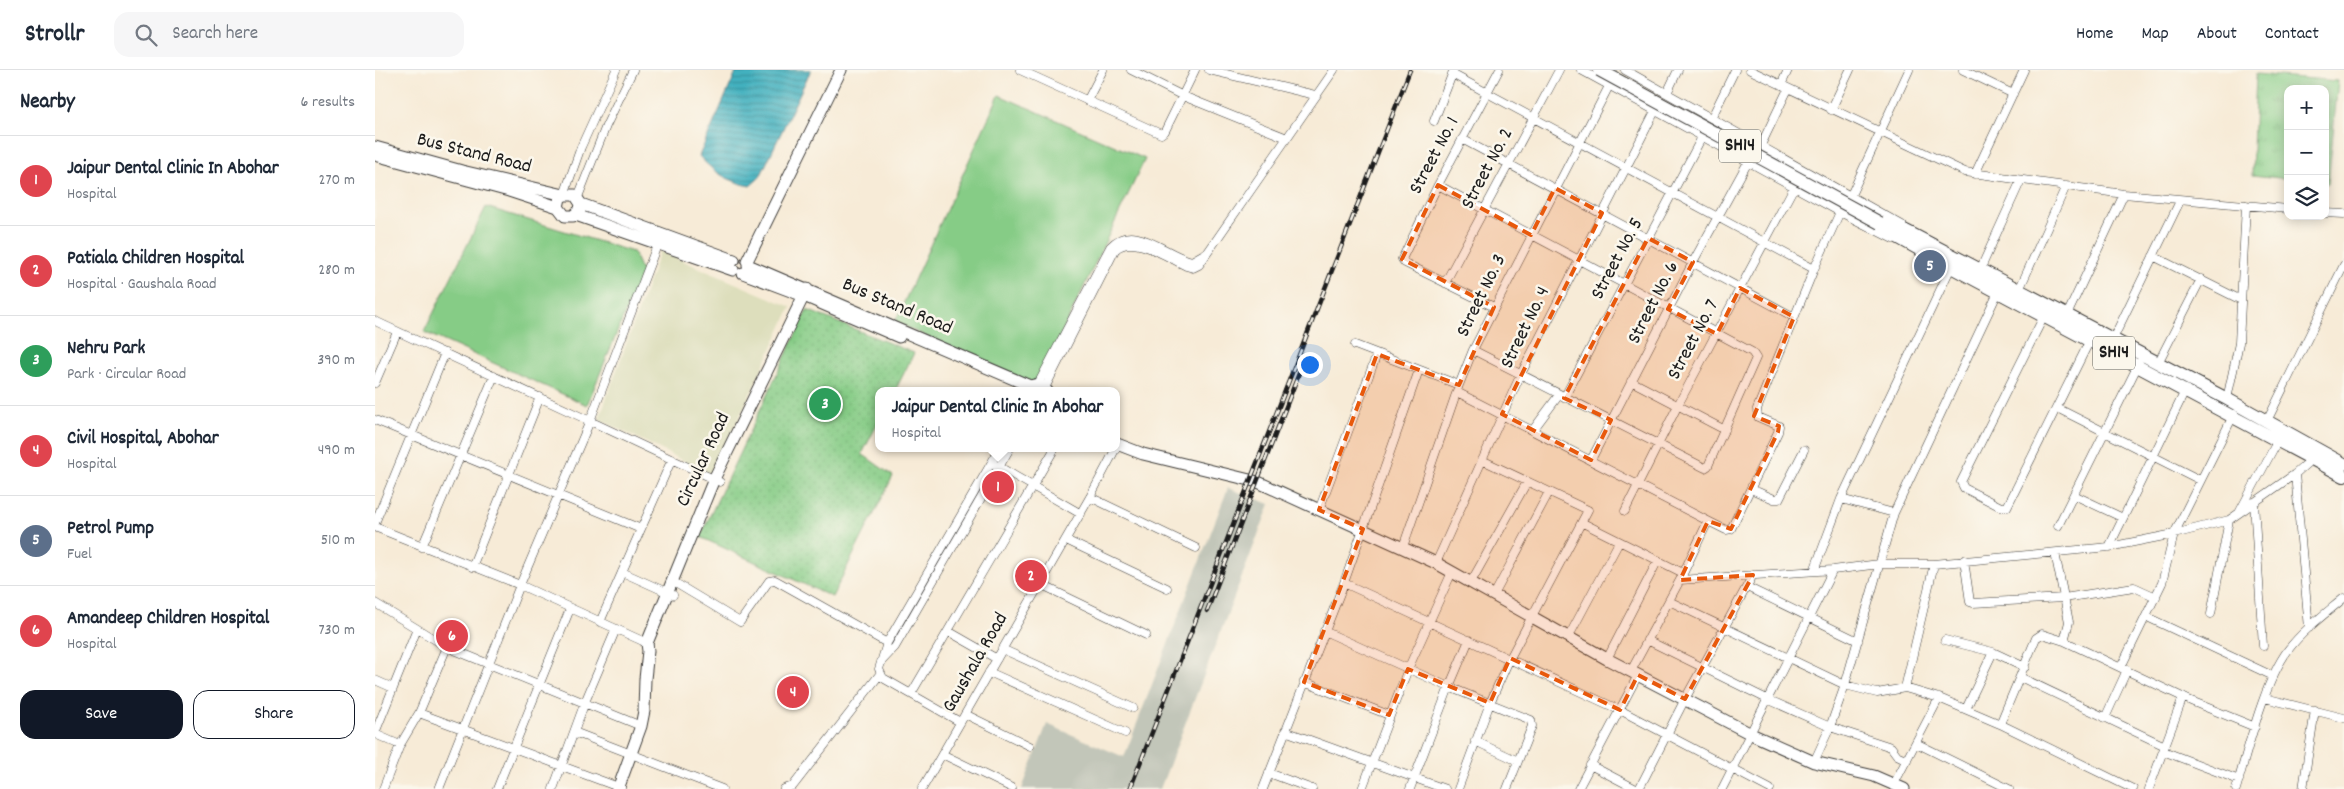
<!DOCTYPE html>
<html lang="en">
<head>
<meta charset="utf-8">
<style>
	:root { --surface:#fff; --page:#f6f6f7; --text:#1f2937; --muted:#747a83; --line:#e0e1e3; --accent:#111827 }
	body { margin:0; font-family:Dekko,sans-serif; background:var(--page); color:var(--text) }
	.controls { position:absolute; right:15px; top:15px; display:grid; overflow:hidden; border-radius:10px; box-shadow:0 2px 12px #0003 }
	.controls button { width:45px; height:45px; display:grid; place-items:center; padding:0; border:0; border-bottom:1px solid var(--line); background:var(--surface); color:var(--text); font:25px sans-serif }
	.you { position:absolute; left:934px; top:294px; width:18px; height:18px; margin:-12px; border:4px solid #fff; border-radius:50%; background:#1a73e8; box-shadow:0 0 0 8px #1a73e833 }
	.badge { display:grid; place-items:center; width:32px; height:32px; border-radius:50%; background:var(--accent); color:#fff; font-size:16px; font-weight:700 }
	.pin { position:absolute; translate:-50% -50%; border:2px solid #fff; box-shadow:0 1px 5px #0006 }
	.popup { position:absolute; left:500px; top:317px; width:245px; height:65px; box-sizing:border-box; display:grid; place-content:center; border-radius:10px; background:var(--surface); filter:drop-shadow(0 1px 4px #0005); font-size:16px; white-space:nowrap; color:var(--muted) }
	.popup b { font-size:19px; color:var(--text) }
	.popup::after { content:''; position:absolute; left:50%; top:100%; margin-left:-10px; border:10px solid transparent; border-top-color:var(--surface) }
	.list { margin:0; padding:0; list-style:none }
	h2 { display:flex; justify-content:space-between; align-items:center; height:65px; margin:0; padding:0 20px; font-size:21px }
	h2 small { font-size:16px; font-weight:400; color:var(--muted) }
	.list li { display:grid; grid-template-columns:32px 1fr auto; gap:15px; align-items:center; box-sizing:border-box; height:90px; padding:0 20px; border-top:1px solid var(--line) }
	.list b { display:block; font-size:19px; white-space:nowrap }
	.list p { margin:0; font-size:16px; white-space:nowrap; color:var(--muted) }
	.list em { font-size:16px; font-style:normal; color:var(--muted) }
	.actions { display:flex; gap:10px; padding:15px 20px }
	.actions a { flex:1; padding:11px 0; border:1px solid var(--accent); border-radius:15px; text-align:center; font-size:18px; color:var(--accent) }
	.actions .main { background:var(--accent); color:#fff }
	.icon { flex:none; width:28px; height:28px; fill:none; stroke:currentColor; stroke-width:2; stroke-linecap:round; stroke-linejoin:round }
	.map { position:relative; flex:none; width:1969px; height:719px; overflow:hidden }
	header { display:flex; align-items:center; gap:30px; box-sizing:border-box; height:70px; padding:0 25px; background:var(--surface); border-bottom:1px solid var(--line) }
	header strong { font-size:24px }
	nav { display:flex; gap:28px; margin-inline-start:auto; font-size:18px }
	.search { width:350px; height:45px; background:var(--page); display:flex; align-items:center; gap:12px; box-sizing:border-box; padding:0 18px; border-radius:15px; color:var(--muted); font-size:19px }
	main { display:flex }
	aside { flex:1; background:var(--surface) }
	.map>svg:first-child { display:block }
</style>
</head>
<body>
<header>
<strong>Strollr</strong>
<div class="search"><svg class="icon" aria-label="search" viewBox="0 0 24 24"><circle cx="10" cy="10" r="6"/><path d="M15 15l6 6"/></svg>Search here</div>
<nav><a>Home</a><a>Map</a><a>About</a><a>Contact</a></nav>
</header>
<main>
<aside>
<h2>Nearby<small>6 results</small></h2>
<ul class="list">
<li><span class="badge" style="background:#e0444e">1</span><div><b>Jaipur Dental Clinic In Abohar</b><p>Hospital</p></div><em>270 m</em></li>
<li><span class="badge" style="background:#e0444e">2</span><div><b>Patiala Children Hospital</b><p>Hospital · Gaushala Road</p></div><em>280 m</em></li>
<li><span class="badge" style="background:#2e9e5b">3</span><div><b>Nehru Park</b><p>Park · Circular Road</p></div><em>390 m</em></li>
<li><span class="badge" style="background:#e0444e">4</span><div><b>Civil Hospital, Abohar</b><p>Hospital</p></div><em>490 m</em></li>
<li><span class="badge" style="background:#5c6f8a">5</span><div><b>Petrol Pump</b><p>Fuel</p></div><em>510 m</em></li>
<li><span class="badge" style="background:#e0444e">6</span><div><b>Amandeep Children Hospital</b><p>Hospital</p></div><em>730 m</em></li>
</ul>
<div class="actions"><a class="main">Save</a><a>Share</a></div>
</aside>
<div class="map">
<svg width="1969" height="719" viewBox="0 0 1969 719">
	<defs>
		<pattern id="grass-tufts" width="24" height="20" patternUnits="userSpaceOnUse" patternTransform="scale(1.25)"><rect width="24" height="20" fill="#86cc86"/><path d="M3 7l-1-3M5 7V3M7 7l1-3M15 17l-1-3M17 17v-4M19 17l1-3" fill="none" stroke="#73af73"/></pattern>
		<pattern id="garden-dots" width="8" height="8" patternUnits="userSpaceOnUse" patternTransform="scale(1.25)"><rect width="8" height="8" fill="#86cc86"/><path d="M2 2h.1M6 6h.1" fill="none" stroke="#73af73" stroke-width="1.8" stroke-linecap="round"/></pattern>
		<pattern id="water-rules" width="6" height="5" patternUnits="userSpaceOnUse" patternTransform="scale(1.25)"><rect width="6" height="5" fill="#43b1bf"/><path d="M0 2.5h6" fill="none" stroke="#378f9a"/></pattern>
	</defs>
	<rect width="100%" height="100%" fill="#fbf7ec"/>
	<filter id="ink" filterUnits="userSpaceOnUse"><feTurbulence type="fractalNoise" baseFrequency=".02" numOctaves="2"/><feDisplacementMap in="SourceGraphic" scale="10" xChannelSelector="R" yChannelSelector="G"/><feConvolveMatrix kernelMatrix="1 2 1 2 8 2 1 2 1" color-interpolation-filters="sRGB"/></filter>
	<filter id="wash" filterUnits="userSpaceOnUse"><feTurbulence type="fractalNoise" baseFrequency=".0096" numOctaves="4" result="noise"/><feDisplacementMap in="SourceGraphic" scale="20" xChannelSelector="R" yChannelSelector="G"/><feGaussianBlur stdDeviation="1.12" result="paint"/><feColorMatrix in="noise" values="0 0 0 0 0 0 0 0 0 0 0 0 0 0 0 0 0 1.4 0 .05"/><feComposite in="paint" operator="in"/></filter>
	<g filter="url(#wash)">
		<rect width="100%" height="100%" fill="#f7ebd7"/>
		<path fill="#dddebc" d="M285,181L416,237L337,405L224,349Z"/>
		<path fill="#c2c6b9" d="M853,418L895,434L785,719H647L672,654L749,687Z"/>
		<path fill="url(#grass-tufts)" stroke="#517451" d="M1881,4L1963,11L1953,114H1950V19H1913V109L1877,105Z"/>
		<path fill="url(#garden-dots)" stroke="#517451" d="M432,240L539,283L520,321H504V351L487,384L518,406L457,527L325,467Z"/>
		<path fill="#86cc86" stroke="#517451" d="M624,25L770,89L661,317L520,252Z
			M111,137L258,182L267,202L212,335L49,262Z"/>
		<path fill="url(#water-rules)" stroke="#30666e" d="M362,0H436L385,107L375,116C353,111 338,102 324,86Z"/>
	</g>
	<g filter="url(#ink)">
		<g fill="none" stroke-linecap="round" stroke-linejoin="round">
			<defs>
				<path id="street" d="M645,0L786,64L790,61L820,0
					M756,0L808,26L912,68
					M834,0L940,25
					M1206,0L1465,142L1518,169
					M1250,0L1527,155
					M1375,0L1590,102L1749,124L1913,139
					M1588,0L1638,24
					M1077,4L1439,199
					M1406,15L1413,0
					M1292,23L1303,0
					M712,31L728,0
					M1456,40L1475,0
					M1337,47L1360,0
					M1059,51L1078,2
					M1087,69L1419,247
					M1386,75L1413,19
					M1600,104L1649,0
					M1063,115L1377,282L1381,288L1333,396L1330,398L1098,280
					M189,125L206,77L241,0
					M1476,125L1534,0
					M203,127L231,56L258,0
					M1950,143L1969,144
					M284,170L215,351L345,412
					M1778,186L1866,230
					M1605,200L1646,110
					M1070,213L1184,0
					M1644,220L1691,116
					M1119,237L1030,193L1027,189L1063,115L1124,0
					M1670,244L1586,412L1589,418L1626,437H1632L1716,268
					M1692,245L1749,124
					M0,251L215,351L145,515L64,719
					M1738,269L1805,131
					M980,275L1084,315
					M1783,293L1826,209
					M1256,311L1350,360
					M0,313L22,262
					M663,314L735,177C759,150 791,186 817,191L829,184
					M670,318L740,180C757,163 792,187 811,196L818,198L824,195L959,0
					M1082,322L1333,451L1305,510
					M1189,328L1327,67
					M1852,329L1864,273L1871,135
					M1682,338L1825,410
					M0,350L266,459L225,552
					M1892,351L1969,195
					M1158,360L1184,325
					M1216,390L1318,192L1373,92
					M621,395L706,444
					M1920,404L1934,558
					M1376,419L1399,429H1404L1429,380
					M1699,425L1748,448
					M715,427L821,478
					M1466,429L1519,443
					M1879,432L1888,576
					M944,440L1002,284
					M1250,441L1303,335L1419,117
					M1865,441L1903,370
					M1333,451L1351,460L1356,459L1403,362L1404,356L1383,347L1382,339L1439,199L1465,142
					M0,453L70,283
					M1208,453L1308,503
					M1683,456L1764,293
					M0,457L145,515L272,573
					M266,459L297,389
					M691,470L792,518
					M47,477L119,306
					M1028,477L1084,315L1098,280L1234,16L1238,0
					M1734,477L1811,319
					M1589,490L1595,532L1598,533L1689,528L1759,517L1781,527
					M1061,493L1145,306L1280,41
					M97,497L165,327
					M1439,501L1466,429L1577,195
					M247,502L298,525
					M1096,512L1152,412
					M969,513L1245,640L1395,719
					M302,514L365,552L394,511L400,510L512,573
					M665,514L771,565
					M1372,517L1483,571
					M1119,525L1174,422
					M1294,531L1470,615L1502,623L1530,618L1564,628L1625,654L1758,719
					M0,533L72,577L266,656
					M1836,544L1854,450
					M1772,547L1898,606
					M573,561L622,589
					M949,561L1074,617L1156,650L1157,656L1132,719
					M1193,568L1244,472
					M1272,570L1392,629L1455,657L1516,677L1522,685L1532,690
					M1570,570L1618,582L1591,639
					M1689,571L1816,631L1880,657
					M627,579L758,638
					M1618,582L1650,597
					M1232,589L1283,490
					M506,592L520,577L635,378
					M1746,597L1787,513L1799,464L1859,344
					M1256,601L1305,510L1458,500L1504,494H1559L1734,477L1799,464L1854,450L1920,404L1938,388
					M614,602L750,663
					M1645,607L1790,676
					M0,610L18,618
					M929,612L1014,645
					M1530,618L1559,494
					M536,624L680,378
					M1890,628L1969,648
					M44,643L246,718
					M590,644L655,676
					M1730,648L1752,600
					M585,652L508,608L504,599L512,573L625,378
					M1625,654L1661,568L1667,564L1689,571L1694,552L1680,483
					M910,661L1070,719
					M199,662L347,719
					M0,663L42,559
					M0,664L25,675L44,643L72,577
					M1100,671L1143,691
					M1541,673L1634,719
					M1788,681L1864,710
					M567,684L637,718
					M1439,692L1455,657L1470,615L1519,443L1623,222
					M1215,695L1261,719
					M894,703L937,719
					M1519,714L1564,628
					M8,719L25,675
					M122,719L195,539
					M178,719L210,632L241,559
					M409,719L418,716L505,604
					M547,719L715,427L741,378
					M888,719L969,513L1044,300
					M987,719L1033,599L1077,502
					M1035,719L1074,617L1094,570
					M1083,719L1115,633L1135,588L1213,440L1107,390
					M1203,719L1263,605
					M1264,719L1310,629L1378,505
					M1347,719L1458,500
					M1774,719L1808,627
					M1861,719C1873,679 1889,612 1913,580C1928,560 1950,544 1969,528
					M1928,719L1940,640"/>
				<path id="secondary" d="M0,77L87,101L189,125
					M0,85L134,121L183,137
					M206,134L205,140L198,146H190L183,137L185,128L189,125H200L206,134L359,190
					M201,145L358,200
					M372,191L466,0
					M373,195L655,316
					M368,203L429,226L524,267
					M653,321L655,316L663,314L672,321
					M742,374L768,384L883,412L1061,493L1232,589L1376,664L1439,692L1499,706L1529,719
					M243,719L266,656L269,641L270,609L273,581L272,573L339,409L432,219"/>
				<path id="primary" d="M1505,153L1512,156L1515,163L1576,197L1969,406
					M1512,156L1519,155L1533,162L1852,329L1969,394"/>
			</defs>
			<use href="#street" stroke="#3d3b38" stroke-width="9"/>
			<use href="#secondary" stroke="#3d3b38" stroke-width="13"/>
			<use href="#primary" stroke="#3d3b38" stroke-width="14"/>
			<use href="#street" stroke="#fff" stroke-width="8"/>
			<use href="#secondary" stroke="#fff" stroke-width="11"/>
			<use href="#primary" stroke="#fff" stroke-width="12"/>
			<defs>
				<path id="rail" d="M832,541L931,285
					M755,719L1035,0"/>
			</defs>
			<use href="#rail" stroke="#1c1c1c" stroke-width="4.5"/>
			<use href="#rail" stroke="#fbf7ec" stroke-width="2.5" stroke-dasharray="8" stroke-linecap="butt"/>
			<defs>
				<path id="primary-bridge" d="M1224,0L1505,153"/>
			</defs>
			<use href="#primary-bridge" stroke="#3d3b38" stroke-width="14" stroke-linecap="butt"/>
			<use href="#primary-bridge" stroke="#fff" stroke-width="12"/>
		</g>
	</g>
	<path fill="#e8590c" fill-opacity="0.2" stroke="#e8590c" stroke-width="4" stroke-dasharray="10 6" stroke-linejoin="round" d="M1063,115L1156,165L1180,118L1227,143L1127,344L1216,390L1236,350L1189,328L1273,168L1318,192L1293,239L1342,264L1365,218L1419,247L1379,346L1404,356L1403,362L1356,459L1333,451L1305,510L1378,505L1310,629L1263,605L1245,640L1135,588L1115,633L1033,599L1014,645L929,612L988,459L944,440L1002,284L1084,315L1119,237L1027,189Z"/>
	<g text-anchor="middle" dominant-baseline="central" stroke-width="5" stroke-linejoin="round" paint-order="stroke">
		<g fill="#fbf7ec" stroke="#5f5e5a" stroke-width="1">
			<rect x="1344" y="59.5" width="42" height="33" rx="4"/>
			<rect x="1718" y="266.5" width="42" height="33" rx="4"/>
		</g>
		<g font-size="19" font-weight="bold" fill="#1c1c1c">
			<text x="1365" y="76">SH14</text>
			<text x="1739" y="283">SH14</text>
		</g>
		<g font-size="20" fill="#1c1c1c" stroke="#fbf7ec">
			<text transform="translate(99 84) rotate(14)">Bus Stand Road</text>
			<text transform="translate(1060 86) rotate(-62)">Street No. 1</text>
			<text transform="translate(1113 99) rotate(-62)">Street No. 2</text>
			<text transform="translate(1243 189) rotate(-62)">Street No. 5</text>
			<text transform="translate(1107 226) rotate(-64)">Street No. 3</text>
			<text transform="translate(1279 233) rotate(-63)">Street No. 6</text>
			<text transform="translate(522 237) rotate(23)">Bus Stand Road</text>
			<text transform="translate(1151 258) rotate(-64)">Street No. 4</text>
			<text transform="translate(1319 270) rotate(-62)">Street No. 7</text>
			<text transform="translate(329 390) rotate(-65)">Circular Road</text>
			<text transform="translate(601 593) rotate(-60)">Gaushala Road</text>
		</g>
	</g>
</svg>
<div class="controls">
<button>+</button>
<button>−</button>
<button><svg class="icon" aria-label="layers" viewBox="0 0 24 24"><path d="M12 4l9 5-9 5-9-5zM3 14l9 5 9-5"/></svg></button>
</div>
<div class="you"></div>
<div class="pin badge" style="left:623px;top:417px;background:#e0444e">1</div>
<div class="popup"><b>Jaipur Dental Clinic In Abohar</b>Hospital</div>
<div class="pin badge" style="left:656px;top:506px;background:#e0444e">2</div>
<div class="pin badge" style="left:450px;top:334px;background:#2e9e5b">3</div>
<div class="pin badge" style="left:418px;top:622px;background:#e0444e">4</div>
<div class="pin badge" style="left:1555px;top:196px;background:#5c6f8a">5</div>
<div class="pin badge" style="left:77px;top:566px;background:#e0444e">6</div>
</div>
</main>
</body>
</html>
